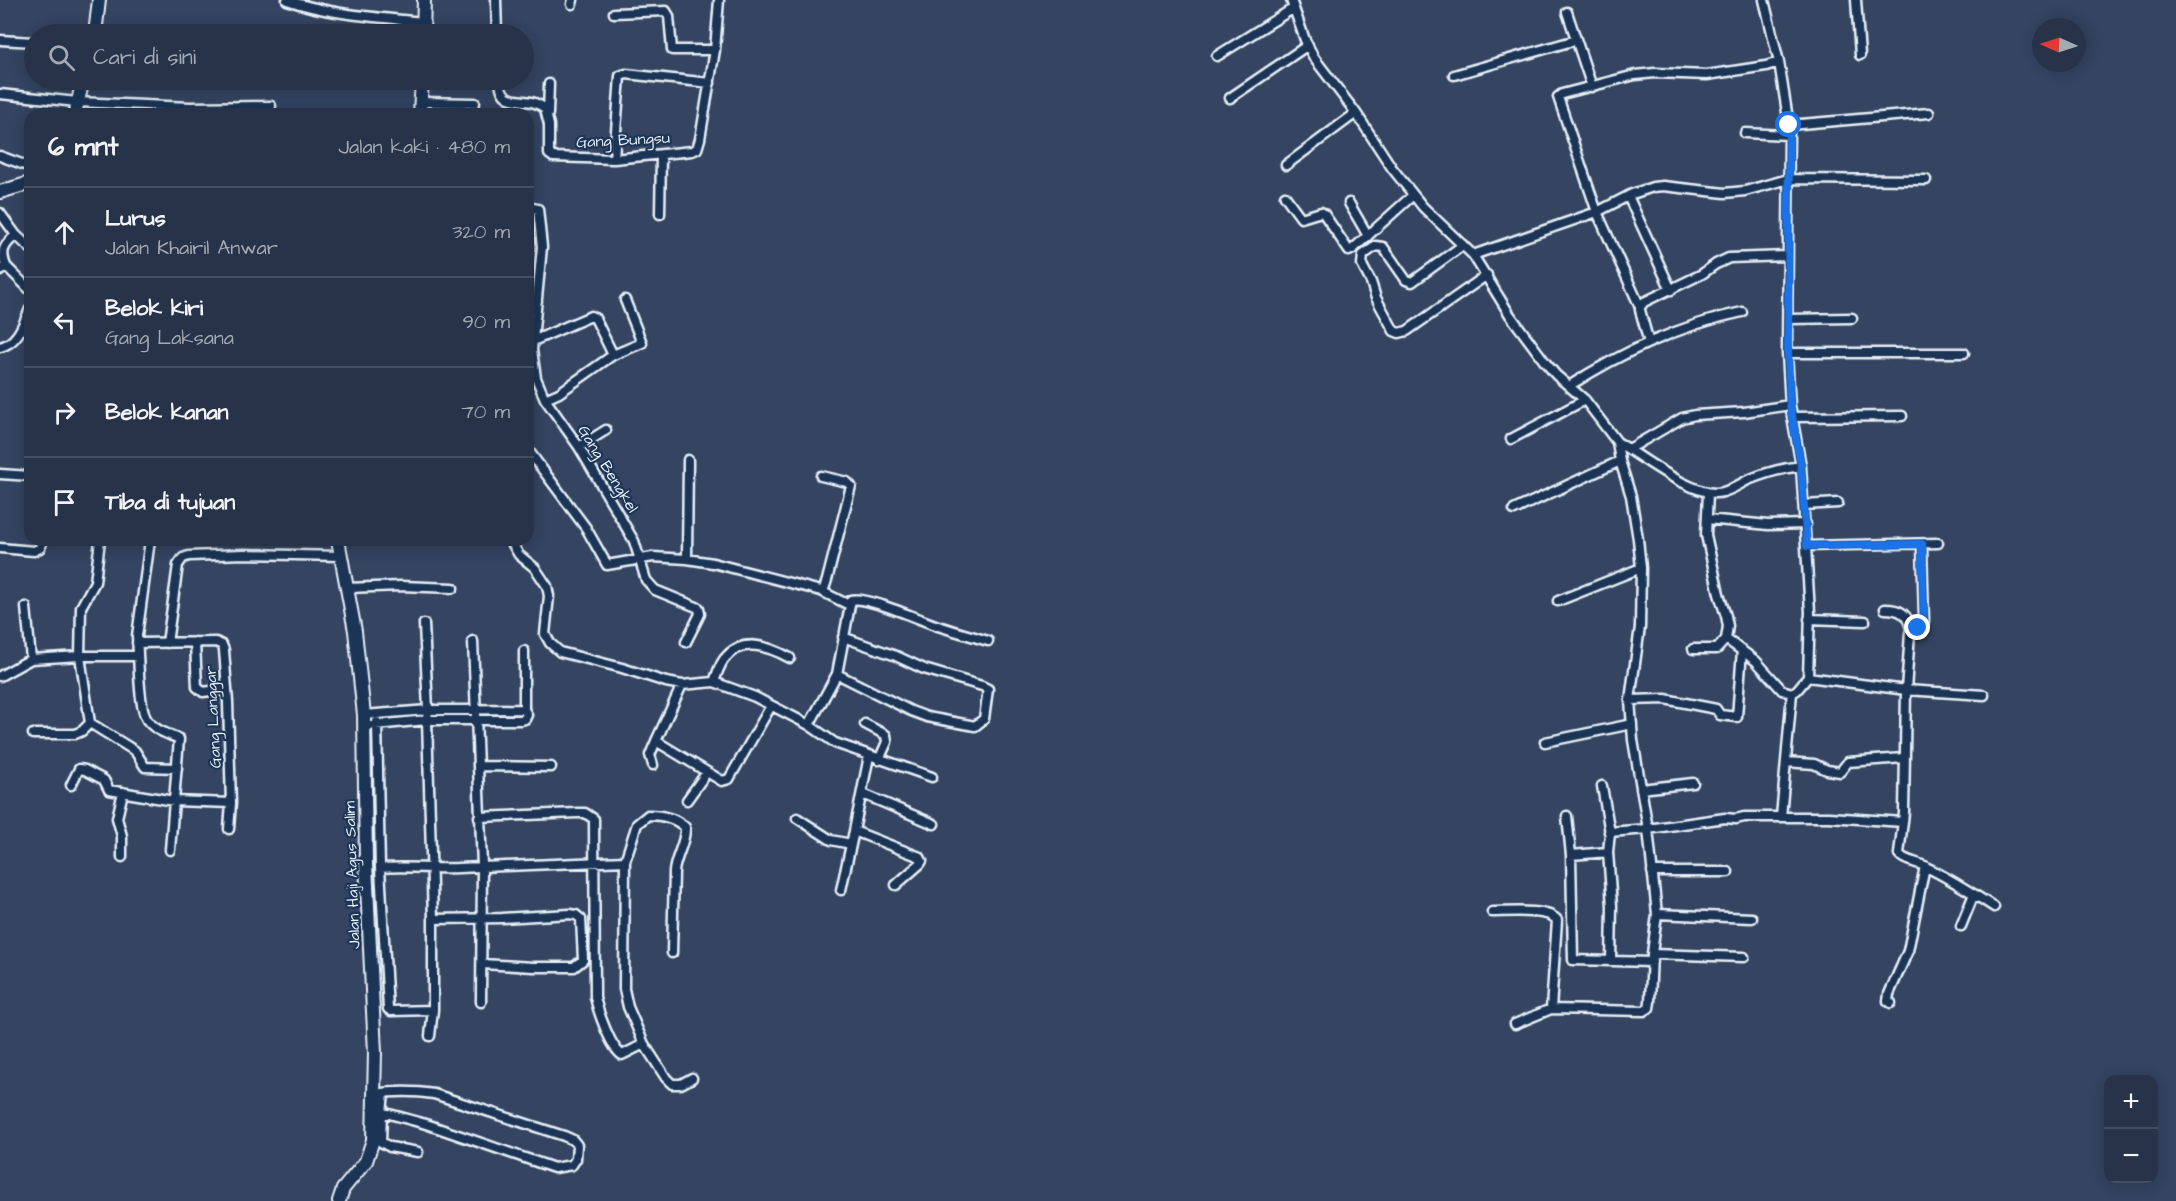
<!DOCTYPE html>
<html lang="id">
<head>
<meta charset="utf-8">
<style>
	:root { --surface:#273349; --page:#333f53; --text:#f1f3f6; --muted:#a4aab4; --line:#434e61 }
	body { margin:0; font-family:"Architects Daughter",sans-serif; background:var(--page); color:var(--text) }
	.controls { position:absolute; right:18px; bottom:18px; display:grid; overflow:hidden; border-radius:12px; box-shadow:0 3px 15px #0003 }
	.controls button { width:54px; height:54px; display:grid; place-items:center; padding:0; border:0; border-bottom:2px solid var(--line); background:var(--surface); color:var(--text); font:30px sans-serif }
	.compass { position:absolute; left:2032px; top:18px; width:54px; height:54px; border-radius:50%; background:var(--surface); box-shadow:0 3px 15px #0003; rotate:273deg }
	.stop { position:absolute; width:18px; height:18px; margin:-14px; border:4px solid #1a73e8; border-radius:50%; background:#fff }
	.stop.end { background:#1a73e8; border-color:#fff; box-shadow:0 2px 6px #0008 }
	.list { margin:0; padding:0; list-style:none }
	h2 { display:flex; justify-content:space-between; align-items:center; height:78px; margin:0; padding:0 24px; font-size:26px }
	h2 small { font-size:20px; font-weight:400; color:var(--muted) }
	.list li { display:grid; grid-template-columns:39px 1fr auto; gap:18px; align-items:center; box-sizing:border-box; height:90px; padding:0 24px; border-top:2px solid var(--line) }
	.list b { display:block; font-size:22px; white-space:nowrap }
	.list p { margin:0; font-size:20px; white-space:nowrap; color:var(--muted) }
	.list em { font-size:20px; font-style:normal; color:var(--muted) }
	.icon { flex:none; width:33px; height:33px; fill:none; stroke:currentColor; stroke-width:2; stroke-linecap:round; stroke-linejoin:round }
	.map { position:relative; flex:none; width:2176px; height:1201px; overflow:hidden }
	.search { position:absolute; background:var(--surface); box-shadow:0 3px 15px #0003; left:24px; top:24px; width:510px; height:66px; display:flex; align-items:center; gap:15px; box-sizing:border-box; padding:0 21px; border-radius:33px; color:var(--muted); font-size:22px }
	.panel { position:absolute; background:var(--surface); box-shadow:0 3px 15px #0003; left:24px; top:108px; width:510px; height:438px; border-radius:18px }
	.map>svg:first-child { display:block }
</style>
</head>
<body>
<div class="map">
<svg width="2176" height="1201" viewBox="0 0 2176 1201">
	<rect width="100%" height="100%" fill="#344461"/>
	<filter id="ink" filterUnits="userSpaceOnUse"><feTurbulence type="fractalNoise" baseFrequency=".0167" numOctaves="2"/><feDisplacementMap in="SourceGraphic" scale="12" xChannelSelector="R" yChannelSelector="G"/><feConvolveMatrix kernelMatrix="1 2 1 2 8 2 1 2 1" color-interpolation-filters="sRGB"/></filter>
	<g filter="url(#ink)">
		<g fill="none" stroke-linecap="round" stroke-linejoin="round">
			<defs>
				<path id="street" d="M287,0C330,15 377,17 423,22
					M496,0L497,34
					M1291,0L1305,40L1314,58L1356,113L1392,168L1423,207L1473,255L1510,315L1545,362L1556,375L1585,400L1617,442L1620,461L1631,496L1638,539L1641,568L1640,627L1630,700L1633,740L1648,829L1657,914L1652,954L1650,1002L1649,1008L1644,1011L1551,1009L1515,1024
					M1764,0L1779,62L1789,125L1787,353L1790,405L1801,466L1810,612L1808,677L1797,690L1792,693
					M1856,0L1860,55
					M572,4L573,0
					M1567,12L1592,87
					M614,13L666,11L669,16L672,50H715
					M0,40L34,42
					M1217,56L1294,8
					M1454,75L1576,40
					M500,80C501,111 529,93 545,109L549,125V154L553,157L614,159L692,151L697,149L700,139L715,50L719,0
					M0,94L77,102L190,107L271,106
					M1230,98L1308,45
					M421,102L475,103
					M548,114L549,84
					M1789,125L1929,113
					M1745,133L1789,135
					M0,156L30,167
					M614,159L620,76L626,74L710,83
					M1286,165L1356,113
					M1285,196L1301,218L1321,212L1324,214L1349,251L1353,249L1413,195
					M1628,196L1671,290
					M1349,203L1368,236
					M528,207L538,209L542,247L532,350L536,378L545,399L579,447L634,541L646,580L655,590L699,608L700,614L686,642
					M0,213L16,235L30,248
					M660,214L661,155
					M1463,245L1412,282L1406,280L1383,247L1376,246L1363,255L1362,265L1371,282L1376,298L1394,331L1399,333L1407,331L1487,275
					M1473,255L1597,212L1632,194L1653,187L1663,186L1725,193L1745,191L1788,179L1926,180
					M6,266L30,290
					M0,271L6,266C0,251 4,245 16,235
					M528,301H537
					M1640,307L1597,212L1558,97L1562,94L1635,75L1655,73L1707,75L1766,66L1779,62
					M1788,319L1852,318
					M533,341L591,316L595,318L613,355L559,393L545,399
					M1649,343L1640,310V307L1644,302L1702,274L1716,264L1729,258L1788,256
					M0,347C18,343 23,324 30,309
					M1787,353H1964
					M613,355L642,343L625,300
					M1569,386C1620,353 1681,325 1742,312
					M1792,417L1902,416
					M1511,439L1585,400
					M1617,442C1640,455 1696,500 1723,492C1731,490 1740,484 1748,480C1765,473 1783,468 1801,466
					M579,447L606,430
					M1629,449L1682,418L1695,415L1744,412L1790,405
					M528,450L586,528L607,565L653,557L687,559L713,563L821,591L824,589L827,580L851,486L847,482L821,476
					M0,474L30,476
					M1708,493L1706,535L1719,594L1726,616L1728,626L1726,639L1756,661L1782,690L1792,693
					M1804,505L1838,503
					M1514,510L1620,461
					M1707,519L1768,525L1806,524
					M100,540L95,582L81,607L80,656L90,723L135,751L145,767L177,768
					M510,540L519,555L535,568L547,586L549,596L545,634L550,643L560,652L622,668L666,682L682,685L714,682L755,697L809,725L835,743L932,777
					M1922,544L1924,621L1923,626L1912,629L1910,633L1906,690L1904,813L1899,854C1904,861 1917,862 1924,866C1949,878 1971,892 1994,907
					M1807,546L1938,543
					M0,548L34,551L40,548L43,540
					M687,559L688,460
					M347,588L401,586L453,588
					M821,591L849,605
					M1558,601L1641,568
					M26,607L31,659
					M1885,609C1901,609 1908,614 1911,630
					M1809,619L1865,621
					M424,624L428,710L427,720L433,919V1010L391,1011L388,1009L380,868C406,866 432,869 459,868C514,866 570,863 625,861
					M473,641L482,866L481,1002
					M195,642L197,687L203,692L226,689
					M167,643L178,565L183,558L189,556L244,554L341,556
					M1693,649H1717L1726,639
					M524,651V709
					M138,654C139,670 139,707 147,720C155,731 169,734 179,739L170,850
					M837,674L911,711L927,717L975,726L984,719L988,689L982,686L924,669L896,656L843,637
					M0,676L31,659L80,656H136L138,654L137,636L150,540
					M1808,677L1906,690L1984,695
					M714,682C717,674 720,662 727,656C744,637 772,648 790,658
					M682,685L656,741L722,781L729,779L771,706
					M1630,700L1665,699L1716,709L1720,715L1737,717L1742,650
					M364,715L428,710L524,709L527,715L525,719L521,720H427L365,726
					M377,722L380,868
					M865,724L886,735L887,742L879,760
					M809,725L837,674L851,600C867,596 920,620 938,626C954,631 971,636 988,641
					M33,734H75L82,731L90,723
					M1545,742L1632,724
					M869,756L854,831L920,857L922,861L920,864L896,885
					M1786,762L1814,764L1827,770L1840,772L1848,762L1904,758
					M653,765L650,755L656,741
					M478,766L551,767
					M71,785L79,769L85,770L104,780L109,790L174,801L231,803L228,702L224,650L222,645L216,642L137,643
					M1602,786L1610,833L1608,852L1612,906L1611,961
					M1641,789L1693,783
					M863,794L934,824
					M687,800L707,772
					M1567,816L1571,855
					M479,817L578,813H585L594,819L595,997C598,1011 610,1047 622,1055L644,1044L628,1007L624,989L625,861L637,824L648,815C661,815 675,818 685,827C686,843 675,857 674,872L672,953
					M1781,817L1792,693
					M797,818L831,840L851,844
					M229,829L231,803
					M1609,832L1648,829L1725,818L1736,819L1744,817H1829L1903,822
					M1608,852L1571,855L1573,960L1652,962
					M122,857V836L117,818L123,792
					M1652,872H1728
					M841,890L854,831
					M1492,912C1507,912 1548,908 1557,920L1551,1009
					M1657,914L1752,918
					M433,919L502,918L570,914L576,915L581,919L583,960L574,967H533L482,964
					M1961,926L1974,894
					M1652,954L1744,957
					M1891,1003L1888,1001L1889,994L1908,951L1925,866
					M430,1036L433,1010
					M644,1044L666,1078L672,1084H681L692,1078
					M374,1094C394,1091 414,1091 434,1094L564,1136L573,1140L577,1145L576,1159L572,1165L554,1168L426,1124L382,1112L384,1093
					M382,1112L381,1142L390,1147L418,1152"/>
				<path id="secondary" d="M95,34L99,0
					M423,34L424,0
					M75,114L83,80
					M420,114L422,80
					M0,192L30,183
					M338,540L355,631L364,715L366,864L375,1053L373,1140L366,1161L343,1189L339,1201"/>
			</defs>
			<use href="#street" stroke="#e8f1f8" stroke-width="13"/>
			<use href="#secondary" stroke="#e8f1f8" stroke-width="16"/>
			<use href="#street" stroke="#1d3557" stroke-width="8"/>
			<use href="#secondary" stroke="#1d3557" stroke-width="12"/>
		</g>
	</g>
	<g fill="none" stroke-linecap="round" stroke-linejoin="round" filter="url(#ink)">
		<path stroke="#1a73e8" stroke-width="8" d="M1789,125L1788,353L1790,405L1801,465L1807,546L1922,544L1924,621L1923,626L1918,628"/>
	</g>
	<g text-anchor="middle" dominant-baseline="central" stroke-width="4.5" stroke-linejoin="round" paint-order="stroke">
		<g font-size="16" fill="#e8f1f8" stroke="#1d3557">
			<text transform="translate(623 140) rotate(-3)">Gang Bungsu</text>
			<text transform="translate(608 469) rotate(58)">Gang Bengkel</text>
			<text transform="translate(213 717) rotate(-93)">Gang Langgar</text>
			<text transform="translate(352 875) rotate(-92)">Jalan Haji Agus Salim</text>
		</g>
	</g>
</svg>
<div class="controls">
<button>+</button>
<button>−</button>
</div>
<svg class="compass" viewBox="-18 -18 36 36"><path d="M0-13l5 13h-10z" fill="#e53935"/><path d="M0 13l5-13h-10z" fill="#a4aab4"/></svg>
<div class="stop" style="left:1789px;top:125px"></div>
<div class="stop end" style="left:1918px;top:628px"></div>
<div class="search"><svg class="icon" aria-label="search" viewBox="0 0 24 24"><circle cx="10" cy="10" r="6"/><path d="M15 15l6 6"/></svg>Cari di sini</div>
<section class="panel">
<h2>6 mnt<small>Jalan kaki · 480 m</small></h2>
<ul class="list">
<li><svg class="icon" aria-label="ahead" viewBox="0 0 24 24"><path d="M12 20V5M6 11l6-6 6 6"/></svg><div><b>Lurus</b><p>Jalan Khairil Anwar</p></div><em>320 m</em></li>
<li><svg class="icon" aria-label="left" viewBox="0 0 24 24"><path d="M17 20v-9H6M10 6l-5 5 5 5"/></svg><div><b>Belok kiri</b><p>Gang Laksana</p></div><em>90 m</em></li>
<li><svg class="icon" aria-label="right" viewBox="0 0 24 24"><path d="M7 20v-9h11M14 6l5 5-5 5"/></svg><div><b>Belok kanan</b></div><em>70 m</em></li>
<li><svg class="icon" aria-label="arrive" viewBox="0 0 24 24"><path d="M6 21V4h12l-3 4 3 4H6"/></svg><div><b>Tiba di tujuan</b></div></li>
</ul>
</section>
</div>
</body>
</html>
